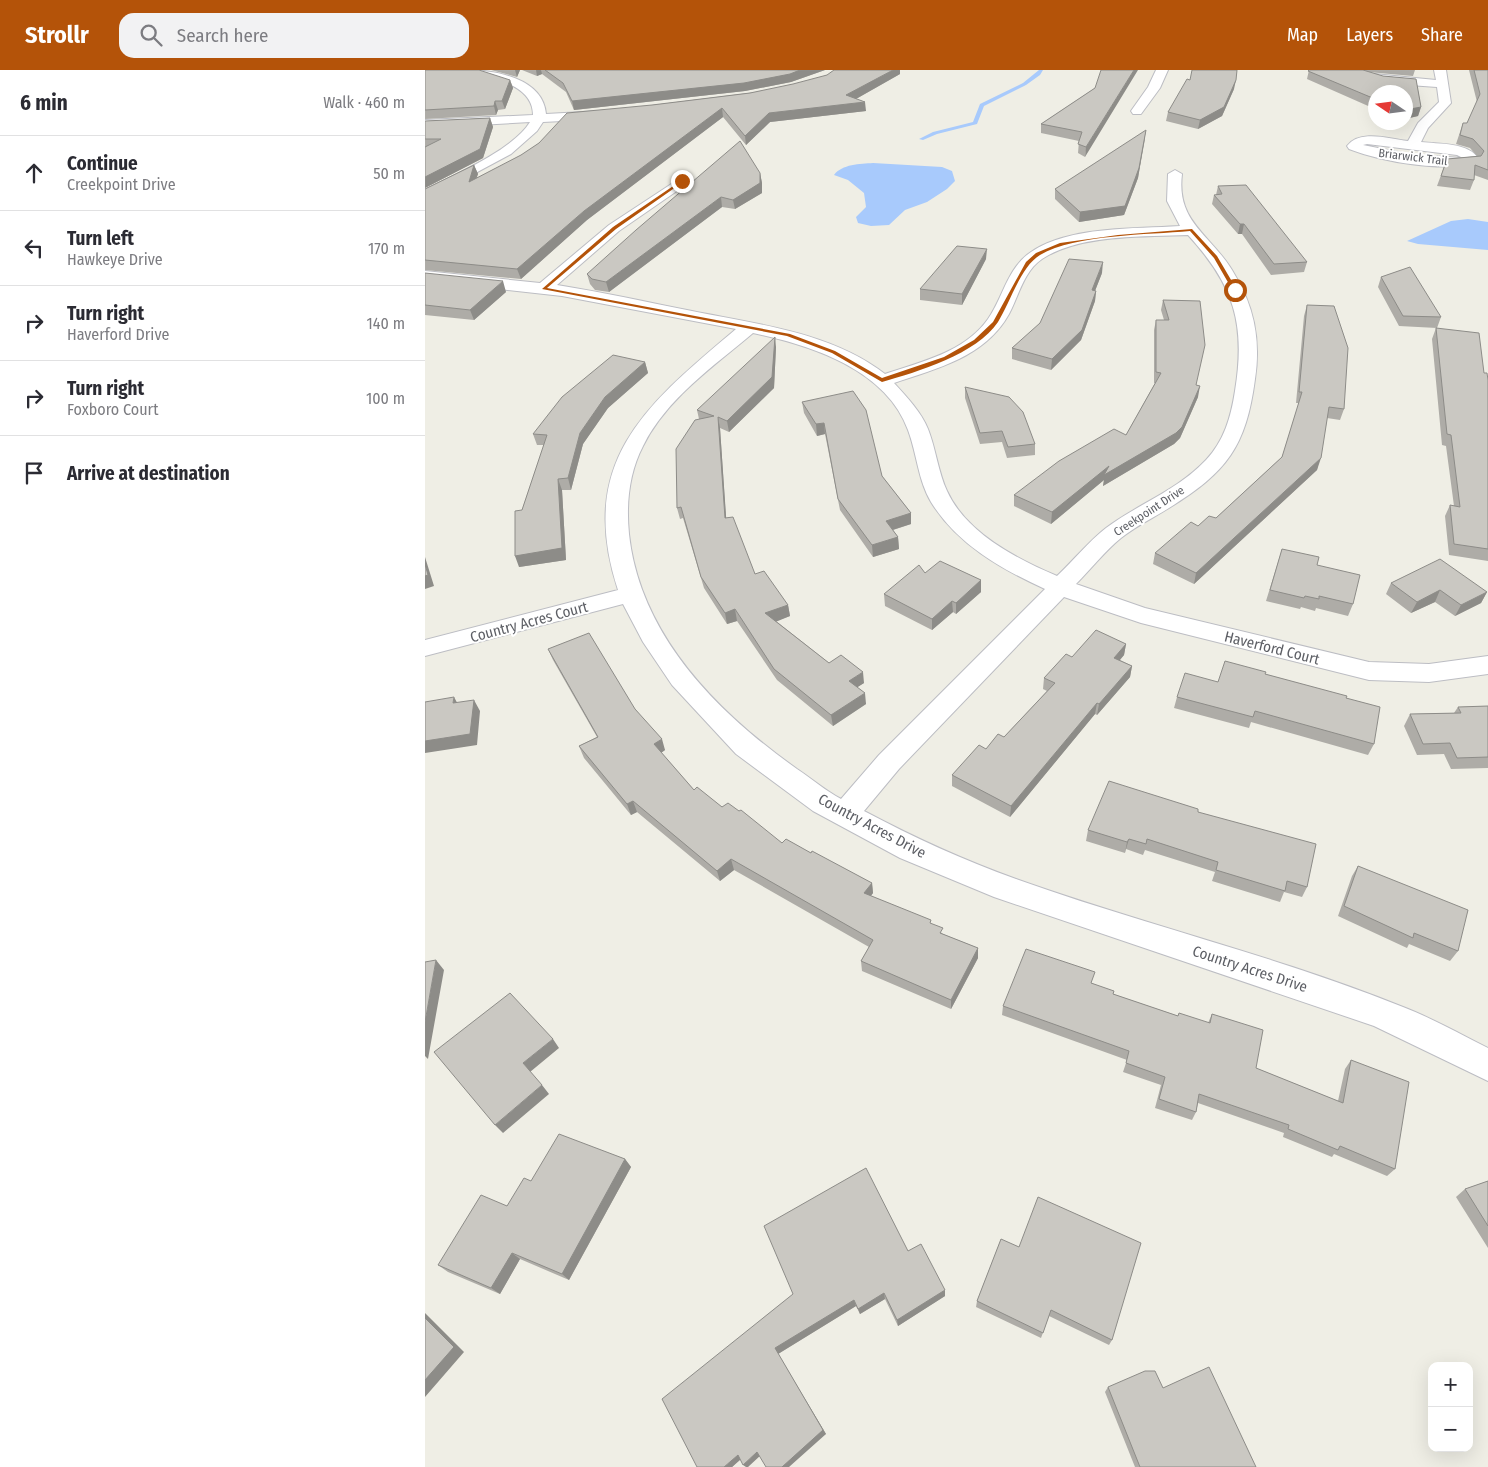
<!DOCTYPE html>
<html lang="en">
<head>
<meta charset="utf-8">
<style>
	:root { --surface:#fff; --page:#f2f2f3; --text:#2b2b33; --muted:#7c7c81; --line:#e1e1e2; --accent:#b45309 }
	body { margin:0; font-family:"Fira Sans Condensed",sans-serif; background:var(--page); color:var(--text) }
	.controls { position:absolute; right:15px; bottom:15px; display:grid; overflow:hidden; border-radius:10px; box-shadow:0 5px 20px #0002 }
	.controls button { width:45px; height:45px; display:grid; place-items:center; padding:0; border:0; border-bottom:1px solid var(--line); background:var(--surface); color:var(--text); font:25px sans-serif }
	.compass { position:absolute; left:943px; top:15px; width:45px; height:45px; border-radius:50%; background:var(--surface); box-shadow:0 5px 20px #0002; rotate:283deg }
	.stop { position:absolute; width:15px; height:15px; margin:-11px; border:4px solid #b45309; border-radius:50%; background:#fff }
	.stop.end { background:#b45309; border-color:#fff; box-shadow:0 1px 5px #0008 }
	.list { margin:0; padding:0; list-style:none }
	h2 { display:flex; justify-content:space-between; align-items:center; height:65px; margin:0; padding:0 20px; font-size:21px }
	h2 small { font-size:16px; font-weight:400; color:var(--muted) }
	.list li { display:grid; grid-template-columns:32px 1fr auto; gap:15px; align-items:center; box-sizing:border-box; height:75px; padding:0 20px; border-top:1px solid var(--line) }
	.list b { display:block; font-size:19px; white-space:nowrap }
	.list p { margin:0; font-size:16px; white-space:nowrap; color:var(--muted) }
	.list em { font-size:16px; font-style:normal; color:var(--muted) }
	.icon { flex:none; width:28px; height:28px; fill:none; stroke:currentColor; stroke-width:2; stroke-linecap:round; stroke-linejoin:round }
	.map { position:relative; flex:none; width:1063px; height:1397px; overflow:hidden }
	header { display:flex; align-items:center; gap:30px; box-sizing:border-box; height:70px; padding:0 25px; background:var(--accent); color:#fff }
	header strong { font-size:24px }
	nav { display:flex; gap:28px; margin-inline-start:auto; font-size:18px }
	.search { width:350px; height:45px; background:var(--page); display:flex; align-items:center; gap:12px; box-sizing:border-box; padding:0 18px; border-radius:15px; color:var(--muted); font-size:19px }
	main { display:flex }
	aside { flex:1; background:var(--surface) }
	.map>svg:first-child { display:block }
</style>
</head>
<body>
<header>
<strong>Strollr</strong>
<div class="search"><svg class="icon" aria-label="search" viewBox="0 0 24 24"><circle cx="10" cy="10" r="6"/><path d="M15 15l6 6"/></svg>Search here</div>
<nav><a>Map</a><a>Layers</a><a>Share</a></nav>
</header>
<main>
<aside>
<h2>6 min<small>Walk · 460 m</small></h2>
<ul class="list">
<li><svg class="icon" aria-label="ahead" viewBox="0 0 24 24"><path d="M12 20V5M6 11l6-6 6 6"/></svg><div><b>Continue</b><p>Creekpoint Drive</p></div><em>50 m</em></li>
<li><svg class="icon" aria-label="left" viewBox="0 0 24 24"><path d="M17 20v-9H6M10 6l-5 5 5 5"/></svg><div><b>Turn left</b><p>Hawkeye Drive</p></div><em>170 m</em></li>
<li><svg class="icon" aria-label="right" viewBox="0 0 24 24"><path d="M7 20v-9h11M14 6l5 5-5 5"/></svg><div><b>Turn right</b><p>Haverford Drive</p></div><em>140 m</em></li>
<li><svg class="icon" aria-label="right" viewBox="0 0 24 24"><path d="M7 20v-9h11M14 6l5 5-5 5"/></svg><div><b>Turn right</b><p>Foxboro Court</p></div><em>100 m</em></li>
<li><svg class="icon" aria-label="arrive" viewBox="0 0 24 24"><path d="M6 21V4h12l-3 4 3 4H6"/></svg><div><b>Arrive at destination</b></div></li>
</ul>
</aside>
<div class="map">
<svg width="1063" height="1397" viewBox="0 0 1063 1397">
	<rect width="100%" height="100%" fill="#efeee5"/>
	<path fill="#a8cafc" d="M448,93L517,97L527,101L530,111L522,119L502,132L480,140L464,155L446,156L433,153L431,147L441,137L439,123L423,110L409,105C417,94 435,94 448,93Z
		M1043,149L1063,152V180L993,174L982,171L1026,151Z"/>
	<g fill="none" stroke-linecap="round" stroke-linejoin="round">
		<path fill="#a8cafc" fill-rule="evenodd" d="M614,0H618L615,5L601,15L559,36L552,54L512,64L498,70L494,69L508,62L548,52L555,34L598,13Z"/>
		<defs>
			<path id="minor" d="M41,0C70,0 118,8 121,44L176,41L182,45L176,49L118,52L112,61L86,84L0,130V120C29,105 88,80 105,52L0,58V50L108,45C108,14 66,8 43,2Z
				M731,0H743L735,18L716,44H708L706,41L723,17Z
				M924,0H936L938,3L1011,10L1009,0H1021L1026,33L1003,58L996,72C1012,74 1046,72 1054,90L1052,93C1016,102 958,92 924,79L922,76C935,59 965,69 983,71L993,53L1014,32L1012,17L956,13L924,4ZM942,74L1032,85L1038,88L988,85L938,75Z
				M750,100L757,104C751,152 785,164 807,200C829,235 836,269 830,309C821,377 802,402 744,438C728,448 711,456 696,468C680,481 666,499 651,514L720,538L944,592L1004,594L1063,586V604L1004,612L944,610L716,553L639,527L474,699L439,741C488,767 538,790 591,809C719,855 852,886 978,937C1007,948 1035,964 1063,978V1011L949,956L569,827L475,788L388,741L311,684L247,615L218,572L198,534L0,586V570L193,520C151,391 221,335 311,259L137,226L0,211V201L115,213L184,155L257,107L262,108L264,111L262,114L194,161L132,215C177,222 222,232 267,241C331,254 406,262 460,304C496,292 540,282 563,249C578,228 582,198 606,182C644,156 710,159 755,156L742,131L743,104ZM763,165C809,215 821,254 810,321C806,347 799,371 781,390C753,420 713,434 681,458C663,472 648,491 632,506C592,489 541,463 522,421C513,402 511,379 503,359C496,342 482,327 469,313C513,298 560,287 584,244C594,225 599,201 617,189C654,164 719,167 763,165ZM328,263C385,275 461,299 483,360C492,384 493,410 506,432C532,474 576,499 620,519L454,685L416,729C401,721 387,709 372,699C293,643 215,566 204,464C201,434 204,403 218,376C241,329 289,296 328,263Z"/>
		</defs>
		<use href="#minor" stroke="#bcbdc3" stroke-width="2"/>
		<use href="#minor" fill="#fff" fill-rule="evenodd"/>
	</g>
	<path fill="#aeaca7" d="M0,0L85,10L88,18L80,39L73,40L71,45L0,49Z
		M66,0H95L92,7Z
		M97,0H400L366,12L320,21L149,40L141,22L117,4L112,6Z
		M884,0H990L988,6L943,2L958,6L991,9L996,37L993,46L980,49V22H950V39L882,9Z
		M1044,0H1063V110L1049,105V110L1045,120L1012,116L1022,89L1052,86L1045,78L1031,74L1038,53H1042L1052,32Z
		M475,4L431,29L441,41L345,52L321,75L298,47L162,150L96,209L0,200V119L49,95L53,104L51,108L227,35Z
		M670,18L660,87L653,83L654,71L616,63V54Z
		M809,19L797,46L773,59L741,51L743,42Z
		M65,48L68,57L58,88L0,118V51Z
		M720,69L713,108L699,145L654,152L630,129V119Z
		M335,103L337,113V123L310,139L297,137L184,222L170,220L165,214L162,204Z
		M793,116L882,192L879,202L846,205L817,164H813L787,134L789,125H791Z
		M561,189L537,235L495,230V219Z
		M0,203L81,222L49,250L0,245Z
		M677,203L670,221H671L670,231L656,270L626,300L587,289V278Z
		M956,207L1016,247L1012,258L974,256L953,217Z
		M738,230L771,316L773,327L755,368L749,374L678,416L679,410L626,454L589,436V425L701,365L730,313H729V260L731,250H739L736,240Z
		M882,235L919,339L915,350L902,348L892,400L769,514L728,494L730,483L773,456L791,448L857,387L874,333H871L879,246Z
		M1011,258L1059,303L1063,310V491L1024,485L1020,446L1025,435L1029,436L1021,376L1017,375L1007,269Z
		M351,277L349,318L304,362L295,358L301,448L330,504L363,535L365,546L351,551L404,593L439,613L432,617L441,634L408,656L352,610L312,551L302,554L279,518L258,448L255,449L252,438L274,349L272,340Z
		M220,292L223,303L183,338L158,374L146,420H137L141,490L94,497L97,440L119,375H112L108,364Z
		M540,317L610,374V385L582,388L577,372L555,374L540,328Z
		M377,332L457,406L486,443V454L468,460L473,467L474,479L448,487L415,440L400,364L392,366L379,343Z
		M857,479L892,495L928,534L923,546L891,538L890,541L876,537L875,539L841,531Z
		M500,503L556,510V522L531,544L528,542L507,560L460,536L459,524Z
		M966,513L1062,522L1056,533L1030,546L1010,532L986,543L961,524Z
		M701,574L699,585L695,590L707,596L705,607L672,645L670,644L585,747L527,716V705L579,667L622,621L618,619L619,608L647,587Z
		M123,579L210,639L240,680L236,683L269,720L357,773L386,783L447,813L448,823L446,826L506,854L518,864L553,878V888L526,939L437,901L436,891L444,877L309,800L295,811L212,742L206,745L159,688L154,676L172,667L128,590Z
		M840,604L921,628L949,674L943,685L826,652L824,658L749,638L752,627L793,612Z
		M1063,636V698L1026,699L1019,684L992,685L979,656L985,644L1029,643L1033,637Z
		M773,742L882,817L877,827L859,822L855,832L787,811L790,802L720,780L718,785L701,779L700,783L661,771L663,760Z
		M933,796L1033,881L1025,891L984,874L982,878L913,846L927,806Z
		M667,913L688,924L753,946L783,953L787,944L831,998L913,1031L920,999L926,990L970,1099L962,1106L909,1084L907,1087L858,1067L859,1063L773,1033L771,1042L767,1050L730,1038L736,1015L698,1002L702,990L577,945L578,936Z
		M200,1089L206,1097L144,1210L95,1189L75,1224L23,1202L13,1195L82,1136L106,1111Z
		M1063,1111V1178L1031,1127L1040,1119Z
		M576,1169L687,1270L684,1275L624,1246L616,1268L551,1237L552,1231Z
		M483,1181L520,1226L473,1256L460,1229L435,1244L431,1236L353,1284L401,1364L335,1386L315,1390L307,1397L237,1329Z
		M683,1317L738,1318L831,1397H710L680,1322Z"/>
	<path fill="#8d8c88" d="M90,0H95L92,7Z
		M111,0H116L117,4L112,6Z
		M375,0H400L366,12L320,21L149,40L147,31Z
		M468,0H475V4L422,34L421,25Z
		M709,0H713L660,87L661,77Z
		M85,10L88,18L80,39L77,31Z
		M811,10L809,19L797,46L773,59L775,50Z
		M70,31L73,40L71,45L69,36Z
		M440,32L441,41L345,52L321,75L320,66L344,43Z
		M996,37L993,46L980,49V40Z
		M297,38L298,47L162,150L96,209L92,199L159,141Z
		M65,48L68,57L58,88L0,118V107Z
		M721,60L713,108L699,145L654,152L655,142Z
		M49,95L53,104L47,122L44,112Z
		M335,103L337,113V123L310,139L308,130Z
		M296,127L297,137L184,222L181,212Z
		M815,154H819L817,164H813Z
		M562,179L561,189L537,235V224Z
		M678,192L677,203L666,231L667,220Z
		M78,211L81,222L49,250L45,240Z
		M671,221L670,231L656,270L626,300L627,289Z
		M350,267L351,277L349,318L304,362L302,351Z
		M220,292L223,303L183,338L158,374L146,420L143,408L155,363L180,327Z
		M775,316L773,327L755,368L749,374L678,416L679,410L626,454L627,442Z
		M293,347L295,358L302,460L300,448Z
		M399,353L400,364L392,366L391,354Z
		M896,388L892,400L769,514L771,503Z
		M133,409L137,420L141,490L94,497L90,486Z
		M486,443V454L461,462V451Z
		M473,467L474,479L448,487L447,475Z
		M0,487L9,516L0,519Z
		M556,510V522L531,544V533Z
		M1015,520L1010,532L986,543L992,532Z
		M1062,522L1056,533L1030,546L1036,535Z
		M527,531L528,542L507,560V549Z
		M363,535L365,546L343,555L340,543Z
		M310,539L312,551L302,554L300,543Z
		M701,574L699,585L687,599L689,588Z
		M707,596L705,607L672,645L674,634Z
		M438,602L439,613L425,622L424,611Z
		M440,623L441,634L408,656L406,645Z
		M29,627L35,638L28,633Z
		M49,630L55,641L52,675L0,683V671Z
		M672,633L670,644L585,747L586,736Z
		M237,669L240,680L233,685L229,674Z
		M208,731L212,742L206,745L202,734Z
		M704,769L701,779L700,783L702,772Z
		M306,789L309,800L295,811L292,801Z
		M447,813L448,823L440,833L439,823Z
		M553,878V888L526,939V930Z
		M11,890L19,900L3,989L0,986V952Z
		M128,969L134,978L105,1002L98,993Z
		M117,1015L124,1024L78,1063L70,1055Z
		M200,1089L206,1097L144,1210L137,1204Z
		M87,1183L95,1189L75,1224L66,1218Z
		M520,1220V1226L473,1256L472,1250Z
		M459,1223L460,1229L435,1244L433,1239Z
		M429,1230L431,1236L353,1284L401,1364L364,1397H357L350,1278Z
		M0,1243L39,1282L0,1327Z
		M332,1382L336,1385L323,1397H321L318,1395Z
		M313,1385L317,1388L307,1397H299Z"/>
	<path fill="#cac8c2" stroke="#8d8c88" d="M0,0H54L85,10L77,31H70L69,36L0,40Z
		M120,0H375L365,4L319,13L147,31L138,13Z
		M409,0H468L421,25L440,32L344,43L320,66L297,38L159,141L92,199L0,190V119L49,95L44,112L96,85L114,73L142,43L227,35L325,23L368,14L402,5Z
		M676,0H709L661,77L653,74L657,62L616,54L670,18Z
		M767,0H812L811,10L799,37L775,50L743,42L762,9L765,10Z
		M884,0H938L958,6L991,9L996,37L980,40V22H950V29L883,1Z
		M1049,0H1063V100L1050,95L1049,110L1016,106L1022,89L1056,86L1059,81L1048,69L1035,65L1038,53H1042L1055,24Z
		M65,48L55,79L0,107V77L16,69H0V51Z
		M721,60L714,98L700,136L655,142L630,119Z
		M315,71L335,103V113L308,130L296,127L181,212L167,209L162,204L211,160Z
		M821,115L882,192L849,194L819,154H815L789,125L797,124L793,116Z
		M532,176L562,179L537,224L495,219Z
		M644,189L678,192L667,220L671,221L657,260L627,289L587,278L615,253Z
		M985,197L1016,247L978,246L956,207Z
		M0,203L78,211L45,240L0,235Z
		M738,230L775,231L780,275L771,315L775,316L757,357L751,363L679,405L684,396L627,442L589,425L634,391L689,359L701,365L736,303L731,302V250H744Z
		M882,235L909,236L923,278L919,339L904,337L896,388L771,503L730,483L766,452L773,456L784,446L791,448L857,387L877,322H874Z
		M1011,258L1054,263L1059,303H1062L1063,310V479L1029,474L1025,435L1035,437L1026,365L1022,364Z
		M350,267L347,307L302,351L293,347L300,448L308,447L330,504L339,501L363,535L340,543L404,593L416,585L438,602L424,611L440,623L406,645L349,599L310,539L300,543L276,507L256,437L252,438L251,379L270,350L289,346L272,340Z
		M188,285L220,292L180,327L155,363L143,408L133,409L137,478L90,486V441L97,440L122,365L108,364L137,327Z
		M540,317L584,327L598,342L610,374L583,377L577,361L555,363Z
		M428,321L441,340L457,406L486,443L461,451L473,467L447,475L413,429L399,353L391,354L377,332Z
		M857,479L894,487L892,495L935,505L928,534L894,526V529L880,526L879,528L845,520Z
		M1015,489L1062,522L1036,535L1015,520L992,532L966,513Z
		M515,491L556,510L531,533L527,531L507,549L459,524L494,495L500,503Z
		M0,494L3,505L0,506Z
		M671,560L701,574L689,588L707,596L674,634L672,633L586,736L527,705L554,675L561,679L573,664L579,667L630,613L619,608L641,584L647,587Z
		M164,563L210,639L237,669L229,674L269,720L272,717L297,737L303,733L314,741L316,740L357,773L361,769L386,783L387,781L447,813L439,823L506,850L505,853L518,858L515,863L553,878L526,930L436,891L448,870L306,789L292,801L208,731L202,734L154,676L173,667L123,579Z
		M800,591L841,602L840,604L922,626L921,628L955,637L949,674L830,641L828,647L752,627L760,603L793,612Z
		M29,627L28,633L49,630L45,664L0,671V632Z
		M1063,636V687L1032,688L1025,673L998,674L985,644L1036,643L1033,637Z
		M684,711L773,739V742L891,774L882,817L862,811L860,821L791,800L793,792L722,769L721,774L704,769L702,772L663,760Z
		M933,796L1043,840L1033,881L989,863L988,868L919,836Z
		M601,879L670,902L666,913L689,921L688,924L753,946L754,943L785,953L787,944L838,960L831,998L918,1033L926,990L984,1012L970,1099L915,1076L913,1080L863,1059L864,1055L774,1024L771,1042L734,1029L740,1007L701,993L704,981L578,936Z
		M11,890L0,952V892Z
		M85,923L128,969L98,993L117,1015L70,1055L9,982Z
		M134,1064L200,1089L137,1204L87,1183L66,1218L13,1195L56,1125L82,1136L99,1108L106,1111Z
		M441,1098L483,1181L496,1174L520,1220L472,1250L459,1223L433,1239L429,1230L350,1278L398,1360L357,1397H341L332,1382L318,1395L313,1385L299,1397H272L237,1329L368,1224L339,1156Z
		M1063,1111V1156L1040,1119Z
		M613,1127L716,1173L687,1270L626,1240L618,1263L552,1231L576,1169L594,1177Z
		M0,1248L29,1277L0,1310Z
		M784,1297L831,1397H715L683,1317L720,1301H730L738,1318Z"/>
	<path fill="#b45309" d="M257,110L258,112L191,159L122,218L365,264L410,281L457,308L519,287L549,270L568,252L601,192L611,183L635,173L693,165L767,159L792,186L812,220L808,221L789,188L765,161C723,165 651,164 615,185C596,196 585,233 573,252C552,284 492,302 457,312L407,283L362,266L117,219L188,157Z"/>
	<g text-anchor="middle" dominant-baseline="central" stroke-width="4" stroke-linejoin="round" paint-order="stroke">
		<g font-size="12" fill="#5d5f65" stroke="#fff">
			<text transform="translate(988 87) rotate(7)">Briarwick Trail</text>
			<text transform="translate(724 441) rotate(-33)">Creekpoint Drive</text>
		</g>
		<g font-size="15" fill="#5d5f65" stroke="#fff">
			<text transform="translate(104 552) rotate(-15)">Country Acres Court</text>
			<text transform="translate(847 578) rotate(14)">Haverford Court</text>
			<text transform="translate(447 756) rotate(28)">Country Acres Drive</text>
			<text transform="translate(825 899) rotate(18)">Country Acres Drive</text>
		</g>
	</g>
</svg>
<div class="controls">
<button>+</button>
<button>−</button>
</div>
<svg class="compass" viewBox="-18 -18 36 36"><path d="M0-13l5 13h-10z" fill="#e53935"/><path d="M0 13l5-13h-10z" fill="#7c7c81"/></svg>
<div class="stop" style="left:810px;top:220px"></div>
<div class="stop end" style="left:257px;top:111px"></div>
</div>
</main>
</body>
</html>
